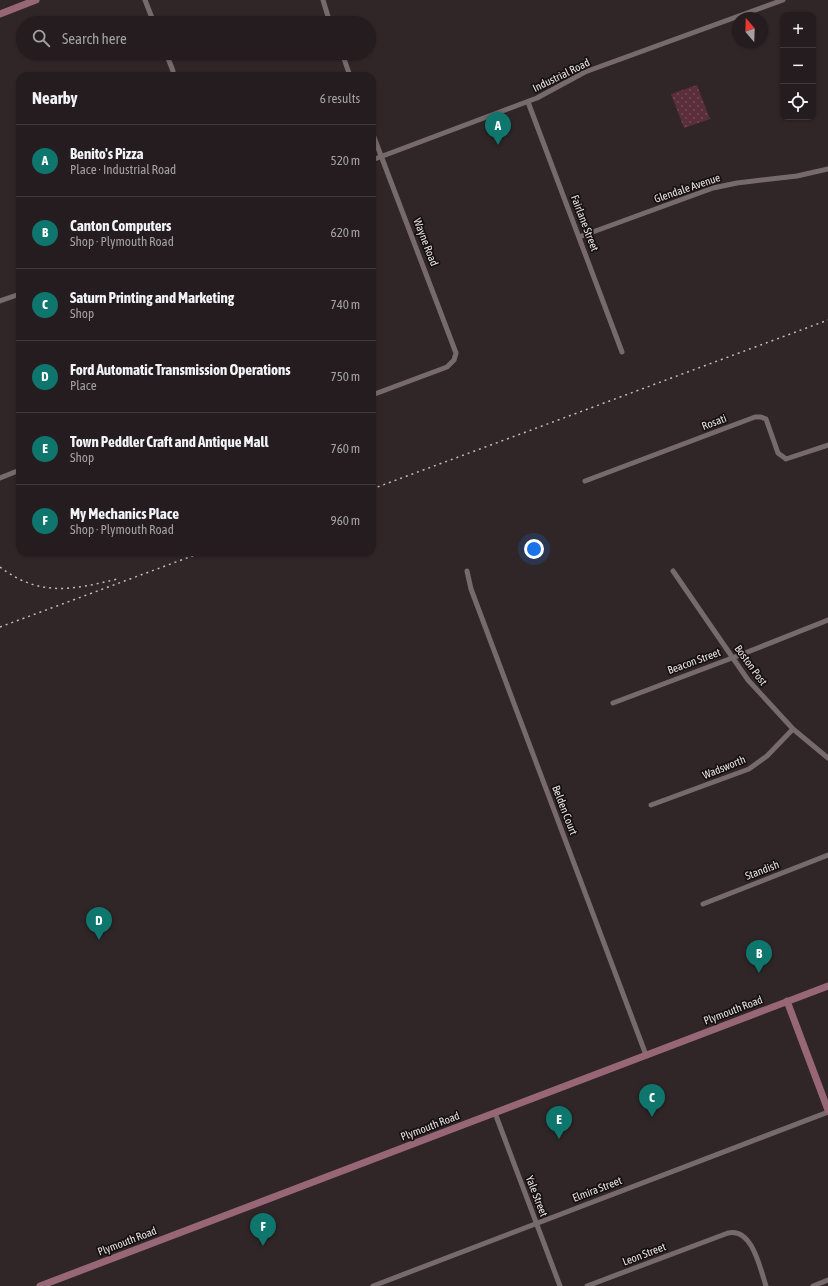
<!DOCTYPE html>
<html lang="en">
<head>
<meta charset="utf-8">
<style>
	:root { --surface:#241c1e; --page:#30292b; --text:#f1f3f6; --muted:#a3a1a4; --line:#413a3c; --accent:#0f766e }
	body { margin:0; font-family:"Asap Condensed",sans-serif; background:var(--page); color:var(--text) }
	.controls { position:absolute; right:12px; top:12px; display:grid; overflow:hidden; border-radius:8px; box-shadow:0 1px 3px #0004 }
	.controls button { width:36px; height:36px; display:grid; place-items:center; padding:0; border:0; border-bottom:1px solid var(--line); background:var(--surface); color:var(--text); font:20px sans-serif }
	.compass { position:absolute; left:732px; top:12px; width:36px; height:36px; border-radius:50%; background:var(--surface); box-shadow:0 1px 3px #0004; rotate:341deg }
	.you { position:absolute; left:534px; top:549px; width:14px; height:14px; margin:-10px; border:3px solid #fff; border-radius:50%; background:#1a73e8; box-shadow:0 0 0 6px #1a73e833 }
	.badge { display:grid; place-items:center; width:26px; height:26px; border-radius:50%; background:var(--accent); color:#fff; font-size:13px; font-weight:700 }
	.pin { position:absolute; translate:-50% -33px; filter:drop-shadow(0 1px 2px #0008) }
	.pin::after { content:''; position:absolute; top:21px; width:14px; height:12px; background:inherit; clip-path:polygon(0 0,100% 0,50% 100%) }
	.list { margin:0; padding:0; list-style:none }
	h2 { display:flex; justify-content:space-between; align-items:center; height:52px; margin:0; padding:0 16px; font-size:17px }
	h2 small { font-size:13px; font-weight:400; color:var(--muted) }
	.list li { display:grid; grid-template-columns:26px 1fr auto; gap:12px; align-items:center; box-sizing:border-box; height:72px; padding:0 16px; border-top:1px solid var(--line) }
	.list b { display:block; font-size:15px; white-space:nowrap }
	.list p { margin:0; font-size:13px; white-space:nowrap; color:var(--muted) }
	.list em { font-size:13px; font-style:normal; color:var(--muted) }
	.icon { flex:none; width:22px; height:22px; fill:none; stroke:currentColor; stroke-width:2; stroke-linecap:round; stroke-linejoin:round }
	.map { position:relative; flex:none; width:828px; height:1286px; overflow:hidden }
	.search { position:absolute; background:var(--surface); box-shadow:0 1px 3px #0004; left:16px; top:16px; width:360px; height:44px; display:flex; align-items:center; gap:10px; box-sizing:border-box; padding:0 14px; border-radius:22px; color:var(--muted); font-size:15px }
	.panel { position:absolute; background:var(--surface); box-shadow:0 1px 3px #0004; left:16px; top:72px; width:360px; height:484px; border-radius:12px }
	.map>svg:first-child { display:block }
</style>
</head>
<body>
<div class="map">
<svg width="828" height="1286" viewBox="0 0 828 1286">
	<defs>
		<pattern id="grass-dots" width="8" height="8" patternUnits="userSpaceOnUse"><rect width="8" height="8" fill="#5a2e3a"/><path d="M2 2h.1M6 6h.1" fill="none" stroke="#724c56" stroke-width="1.8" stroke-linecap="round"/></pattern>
	</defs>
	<rect width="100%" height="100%" fill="#302628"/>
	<path fill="url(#grass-dots)" d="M697,85L710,119L684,128L671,94Z"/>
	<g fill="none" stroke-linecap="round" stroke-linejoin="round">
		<path stroke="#776a6d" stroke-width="5" d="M145,0L154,23
			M323,0L330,23
			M166,53L173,71
			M342,53L350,76
			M528,102L622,352
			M372,132L456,353L454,360L447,367L372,395
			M372,160L537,98L585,72L783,0
			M579,237L713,188L737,183L797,176L828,169
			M0,301L20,294
			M0,478L20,470
			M585,481L755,417H761L766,419L778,453L786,459L828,445
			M467,571L471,589L646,1055
			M673,571L748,680L793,729L828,758
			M613,703L740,655L828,620
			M651,805L749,769L767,756L793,729
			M703,904L828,855
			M495,1113L560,1286
			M373,1286L828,1112
			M587,1286L728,1233C752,1227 760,1268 766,1286
			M813,1286L828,1280"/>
		<path stroke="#986777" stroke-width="7" d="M0,14L36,0
			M787,1001L828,1110
			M40,1286L828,986"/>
		<path stroke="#c2bbbd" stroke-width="1.5" stroke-dasharray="2 4" stroke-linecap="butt" d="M372,489L828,320
			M0,567C39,597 73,590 117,579
			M0,627L203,552"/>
	</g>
	<g text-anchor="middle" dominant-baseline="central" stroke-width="3.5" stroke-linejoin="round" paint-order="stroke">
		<g font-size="11" fill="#eae3e5" stroke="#151011">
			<text transform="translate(561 75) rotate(-26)">Industrial Road</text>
			<text transform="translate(687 188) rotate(-19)">Glendale Avenue</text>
			<text transform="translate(585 223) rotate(69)">Fairlane Street</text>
			<text transform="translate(426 242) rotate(69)">Wayne Road</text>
			<text transform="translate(714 422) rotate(-21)">Rosati</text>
			<text transform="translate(694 661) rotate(-20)">Beacon Street</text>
			<text transform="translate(751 665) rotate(54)">Boston Post</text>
			<text transform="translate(724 767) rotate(-22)">Wadsworth</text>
			<text transform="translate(565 810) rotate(69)">Belden Court</text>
			<text transform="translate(762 870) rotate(-21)">Standish</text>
			<text transform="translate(733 1010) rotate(-21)">Plymouth Road</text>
			<text transform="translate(430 1126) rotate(-21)">Plymouth Road</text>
			<text transform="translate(597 1189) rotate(-21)">Elmira Street</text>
			<text transform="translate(537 1196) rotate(69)">Yale Street</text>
			<text transform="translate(127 1241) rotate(-21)">Plymouth Road</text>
			<text transform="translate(644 1254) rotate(-21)">Leon Street</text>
		</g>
	</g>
</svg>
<div class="controls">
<button>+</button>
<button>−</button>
<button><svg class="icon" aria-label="locate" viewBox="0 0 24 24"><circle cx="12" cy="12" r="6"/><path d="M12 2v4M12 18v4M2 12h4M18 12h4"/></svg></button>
</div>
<svg class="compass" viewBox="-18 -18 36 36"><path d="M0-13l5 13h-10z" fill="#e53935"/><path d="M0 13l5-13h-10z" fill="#a3a1a4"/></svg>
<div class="you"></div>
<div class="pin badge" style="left:498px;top:145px">A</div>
<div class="pin badge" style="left:759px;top:973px">B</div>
<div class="pin badge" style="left:652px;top:1117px">C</div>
<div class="pin badge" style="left:99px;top:940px">D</div>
<div class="pin badge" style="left:559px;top:1139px">E</div>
<div class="pin badge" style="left:263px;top:1246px">F</div>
<div class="search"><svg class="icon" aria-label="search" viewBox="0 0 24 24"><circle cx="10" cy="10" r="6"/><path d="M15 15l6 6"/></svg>Search here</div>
<section class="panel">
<h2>Nearby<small>6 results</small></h2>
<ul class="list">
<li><span class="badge">A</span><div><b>Benito's Pizza</b><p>Place · Industrial Road</p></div><em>520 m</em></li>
<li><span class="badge">B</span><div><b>Canton Computers</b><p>Shop · Plymouth Road</p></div><em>620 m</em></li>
<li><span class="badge">C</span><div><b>Saturn Printing and Marketing</b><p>Shop</p></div><em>740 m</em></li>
<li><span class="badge">D</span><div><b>Ford Automatic Transmission Operations</b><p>Place</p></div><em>750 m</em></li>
<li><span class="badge">E</span><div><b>Town Peddler Craft and Antique Mall</b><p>Shop</p></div><em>760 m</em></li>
<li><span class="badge">F</span><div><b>My Mechanics Place</b><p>Shop · Plymouth Road</p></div><em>960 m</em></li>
</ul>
</section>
</div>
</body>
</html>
